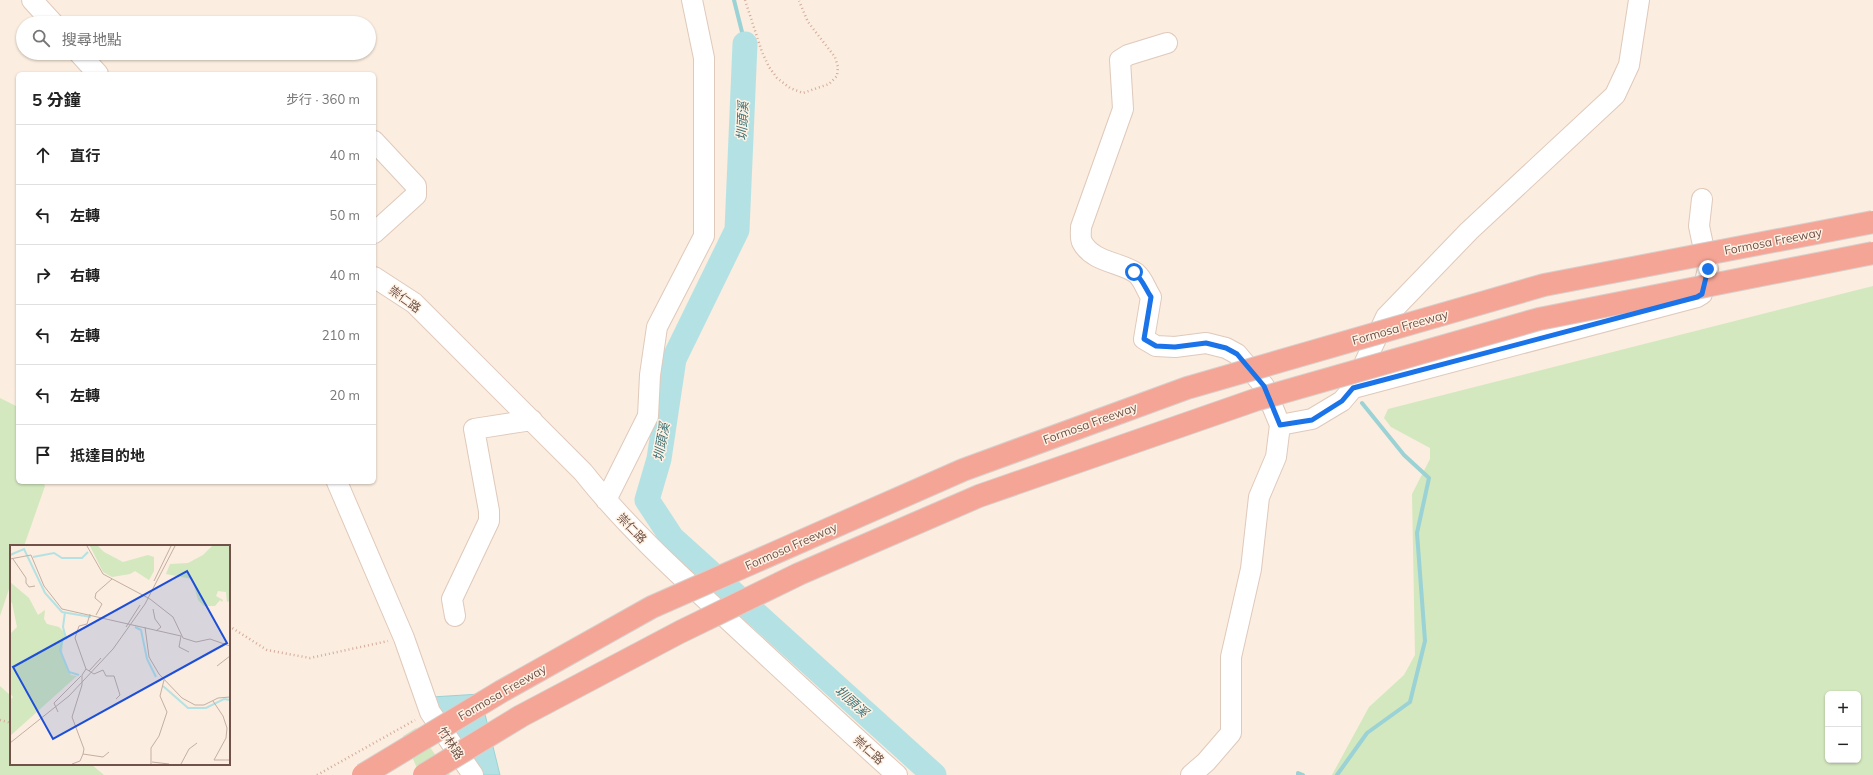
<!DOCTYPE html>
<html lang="zh-TW">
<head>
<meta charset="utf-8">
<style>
	:root { --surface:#fff; --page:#f2f2f2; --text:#222; --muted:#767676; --line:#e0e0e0 }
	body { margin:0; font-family:Mulish,"Noto Sans TC",sans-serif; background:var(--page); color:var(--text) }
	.controls { position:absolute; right:12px; bottom:12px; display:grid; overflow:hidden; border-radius:6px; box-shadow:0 1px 3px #0004 }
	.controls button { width:36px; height:36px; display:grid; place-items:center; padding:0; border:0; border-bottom:1px solid var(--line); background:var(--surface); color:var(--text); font:20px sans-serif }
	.stop { position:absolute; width:12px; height:12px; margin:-9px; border:3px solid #1a73e8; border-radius:50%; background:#fff }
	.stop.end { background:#1a73e8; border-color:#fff; box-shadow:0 1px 4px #0008 }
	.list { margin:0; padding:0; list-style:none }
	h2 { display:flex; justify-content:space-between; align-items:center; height:52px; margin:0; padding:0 16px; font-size:17px }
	h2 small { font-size:13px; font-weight:400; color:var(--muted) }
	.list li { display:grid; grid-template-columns:26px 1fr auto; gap:12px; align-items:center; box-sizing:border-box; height:60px; padding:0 16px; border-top:1px solid var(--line) }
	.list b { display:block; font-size:15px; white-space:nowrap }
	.list em { font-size:13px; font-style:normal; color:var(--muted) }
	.icon { flex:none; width:22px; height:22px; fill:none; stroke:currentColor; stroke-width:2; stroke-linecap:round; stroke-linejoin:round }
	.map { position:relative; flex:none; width:1873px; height:775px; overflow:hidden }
	.search { position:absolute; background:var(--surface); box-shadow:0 1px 3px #0004; left:16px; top:16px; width:360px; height:44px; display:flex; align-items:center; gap:10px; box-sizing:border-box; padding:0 14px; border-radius:22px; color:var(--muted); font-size:15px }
	.panel { position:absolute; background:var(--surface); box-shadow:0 1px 3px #0004; left:16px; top:72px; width:360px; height:412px; border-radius:6px }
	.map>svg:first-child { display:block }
</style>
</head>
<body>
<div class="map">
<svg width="1873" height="775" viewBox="0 0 1873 775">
	<rect width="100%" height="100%" fill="#fbeddf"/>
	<path fill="#d3e8be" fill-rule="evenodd" d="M1873,286V775H1332L1369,707L1404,675L1415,655L1412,494L1430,459V448L1391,427L1384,418L1388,409ZM1828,694H1858V760H1828Z
		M0,398L18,407V482H43L45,486L24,546H11V583L0,616Z
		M0,686L11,696V764H91L104,775H0Z
		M416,728L450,775H420L403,736Z"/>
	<path fill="#b4e2e4" stroke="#9bd2d5" d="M480,694L500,775H484L432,697Z"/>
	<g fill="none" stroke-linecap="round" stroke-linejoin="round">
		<path stroke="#9bd2d5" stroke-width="4" d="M734,0L745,44
			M1298,775V773L1303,775
			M1337,775L1367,733L1410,702L1425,641L1417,533L1429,478L1404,455L1362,403"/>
		<path stroke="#b4e2e4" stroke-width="25" d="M745,44L737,230L674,359L659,459L647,500L672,538L934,775"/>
		<defs>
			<path id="minor" d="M32,0L53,23
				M1167,43L1128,55L1120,60L1123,109L1081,227C1081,231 1080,238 1082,242C1092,262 1120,262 1136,273C1144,280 1145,288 1151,297L1144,339L1156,346L1175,347L1206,343L1226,348L1237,354L1264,386L1280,425L1276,457L1259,497L1251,569L1231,657V733L1206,762L1191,775
				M79,53L98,74
				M374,141L416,186V195L374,233
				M374,277L414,303L583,472C625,525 675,571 725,617C782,670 839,723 897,775
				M1353,388L1697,297L1702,294L1708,269L1699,226L1702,199
				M1280,425L1312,419L1342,401L1353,388L1386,317L1469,231L1615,95L1629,65L1639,0
				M337,482L404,638L430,712L473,775
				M606,500L648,416L650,375L657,327L704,236V58L692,0
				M455,616L452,599L489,521V511L474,429L532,420"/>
		</defs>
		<use href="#minor" stroke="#dfc9bb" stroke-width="22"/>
		<path stroke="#d4ab9b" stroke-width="2.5" stroke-dasharray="1 3" stroke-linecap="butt" d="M745,0L762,52L769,67L777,78L790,88L803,93L829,84L837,76L838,67L835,57L808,22L799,1
			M229,626L267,650L310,658L388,641
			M0,720L11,723
			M317,775L415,720"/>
		<use href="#minor" stroke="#fff" stroke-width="20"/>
		<defs>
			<path id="highway-bridge" d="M363,775L502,691L652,607L963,470L1187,388L1544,285L1873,222
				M424,775L521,716L680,632L799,574L979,496L1255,400L1539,319L1873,253"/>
		</defs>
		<use href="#highway-bridge" stroke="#d7cfcc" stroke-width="24" stroke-linecap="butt"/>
		<use href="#highway-bridge" stroke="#f5a596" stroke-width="22"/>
	</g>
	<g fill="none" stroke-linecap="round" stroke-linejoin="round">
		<path stroke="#1a73e8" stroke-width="5" d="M1134,272C1143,280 1145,288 1151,297L1144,339L1156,346L1175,347L1206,343L1226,348L1237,354L1264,386L1280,425L1312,420L1342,401L1353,388L1697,297L1702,294L1708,269"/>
	</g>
	<g text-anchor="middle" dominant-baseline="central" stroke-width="3" stroke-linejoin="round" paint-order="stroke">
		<g font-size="12" fill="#705248" stroke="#fff2e4">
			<text transform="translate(1773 241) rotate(-11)">Formosa Freeway</text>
			<text transform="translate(405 299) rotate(36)">崇仁路</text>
			<text transform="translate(1400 327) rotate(-16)">Formosa Freeway</text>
			<text transform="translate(1090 423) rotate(-20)">Formosa Freeway</text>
			<text transform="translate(632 528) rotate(46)">崇仁路</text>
			<text transform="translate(791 546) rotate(-24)">Formosa Freeway</text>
			<text transform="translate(502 692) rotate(-30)">Formosa Freeway</text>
			<text transform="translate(451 743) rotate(56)">竹林路</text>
			<text transform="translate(869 750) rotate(42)">崇仁路</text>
		</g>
		<g font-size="13" font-style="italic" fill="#3c7276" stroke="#fff2e4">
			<text transform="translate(742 121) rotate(-87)">圳頭溪</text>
			<text transform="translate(661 442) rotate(-80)">圳頭溪</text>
			<text transform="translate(852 701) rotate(42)">圳頭溪</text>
		</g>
	</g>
	<g transform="translate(10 545)">
		<rect width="220" height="220" fill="#fbeddf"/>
		<path d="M80,1H88L94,7L113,17L138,10L144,12V26L139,35L125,26L120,29L102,32L93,27ZM202,1H220V56L217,57L216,47L208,46L206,51L213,55L212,57L210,55L205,61H194L188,55L182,34L156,29L160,19L178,18L193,10ZM0,37L19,53L28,70L35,65L34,74L37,79L49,82L54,87L57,92L53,94L52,110L61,130L67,131L0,191V155L3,152L0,148V89L7,82L2,58L0,57Z" fill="#d3e8be"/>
		<path fill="none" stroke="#b4e2e4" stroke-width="2" d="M0,10L14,4L35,48L52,67L81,72M23,12L44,8L52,13H72L78,7M55,67L53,82L56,93H53L50,105L59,127L69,130M125,82L131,85L137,114L146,132M153,141L178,163H196L214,154L220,155"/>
		<path fill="none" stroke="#c3afa3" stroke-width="1" d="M77,1L93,29L140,54L163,72L173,93L186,97L200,94L220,101M0,14L21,10L34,41L52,64L171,91L169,102L179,107M3,14L16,33V38L19,42L25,41M144,36L161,1M143,64L145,74L151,82L146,86M80,69L77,79L69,81L65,93L76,124L84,129L93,125L96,131H104L110,150L106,154M86,70L92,59L85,53L86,48L102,34M116,82L130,60M135,82L139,112L149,129L172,153L185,160H194L208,153L220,152M207,121L220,111M79,126L91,113M203,156L213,171L217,183L216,193L204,215H220M48,167L44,158L71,131M0,198L59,151L103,104L135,59L165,1M73,209L93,212L99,207M142,217L159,219M62,219L70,216L73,209L74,204L62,172L72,140V130L76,124M141,219V203L149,191L157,167L150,151L154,135M171,219L179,204L187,198"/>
		<path fill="#1d4ed8" fill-opacity="0.15" stroke="#1d4ed8" stroke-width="2" d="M177,26L217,98L43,194L3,122Z"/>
		<rect width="220" height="220" fill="none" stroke="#705248" stroke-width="2"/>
	</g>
</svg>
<div class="controls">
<button>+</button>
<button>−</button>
</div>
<div class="stop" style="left:1134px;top:272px"></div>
<div class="stop end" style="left:1708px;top:269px"></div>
<div class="search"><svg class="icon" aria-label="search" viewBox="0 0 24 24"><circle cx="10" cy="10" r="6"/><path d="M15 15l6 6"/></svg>搜尋地點</div>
<section class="panel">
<h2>5 分鐘<small>步行 · 360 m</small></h2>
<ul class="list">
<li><svg class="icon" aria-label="ahead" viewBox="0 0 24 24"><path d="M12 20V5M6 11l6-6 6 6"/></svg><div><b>直行</b></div><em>40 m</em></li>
<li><svg class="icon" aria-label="left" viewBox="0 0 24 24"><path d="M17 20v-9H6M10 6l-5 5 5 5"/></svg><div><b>左轉</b></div><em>50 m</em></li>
<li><svg class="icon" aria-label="right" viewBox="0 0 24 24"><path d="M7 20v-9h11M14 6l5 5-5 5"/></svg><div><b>右轉</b></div><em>40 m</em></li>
<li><svg class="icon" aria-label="left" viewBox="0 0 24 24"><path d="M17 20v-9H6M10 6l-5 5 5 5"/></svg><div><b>左轉</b></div><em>210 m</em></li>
<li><svg class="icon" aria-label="left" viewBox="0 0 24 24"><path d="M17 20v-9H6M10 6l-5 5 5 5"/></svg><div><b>左轉</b></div><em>20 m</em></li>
<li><svg class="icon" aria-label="arrive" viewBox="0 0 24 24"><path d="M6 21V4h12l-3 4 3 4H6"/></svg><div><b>抵達目的地</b></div></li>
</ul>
</section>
</div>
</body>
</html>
